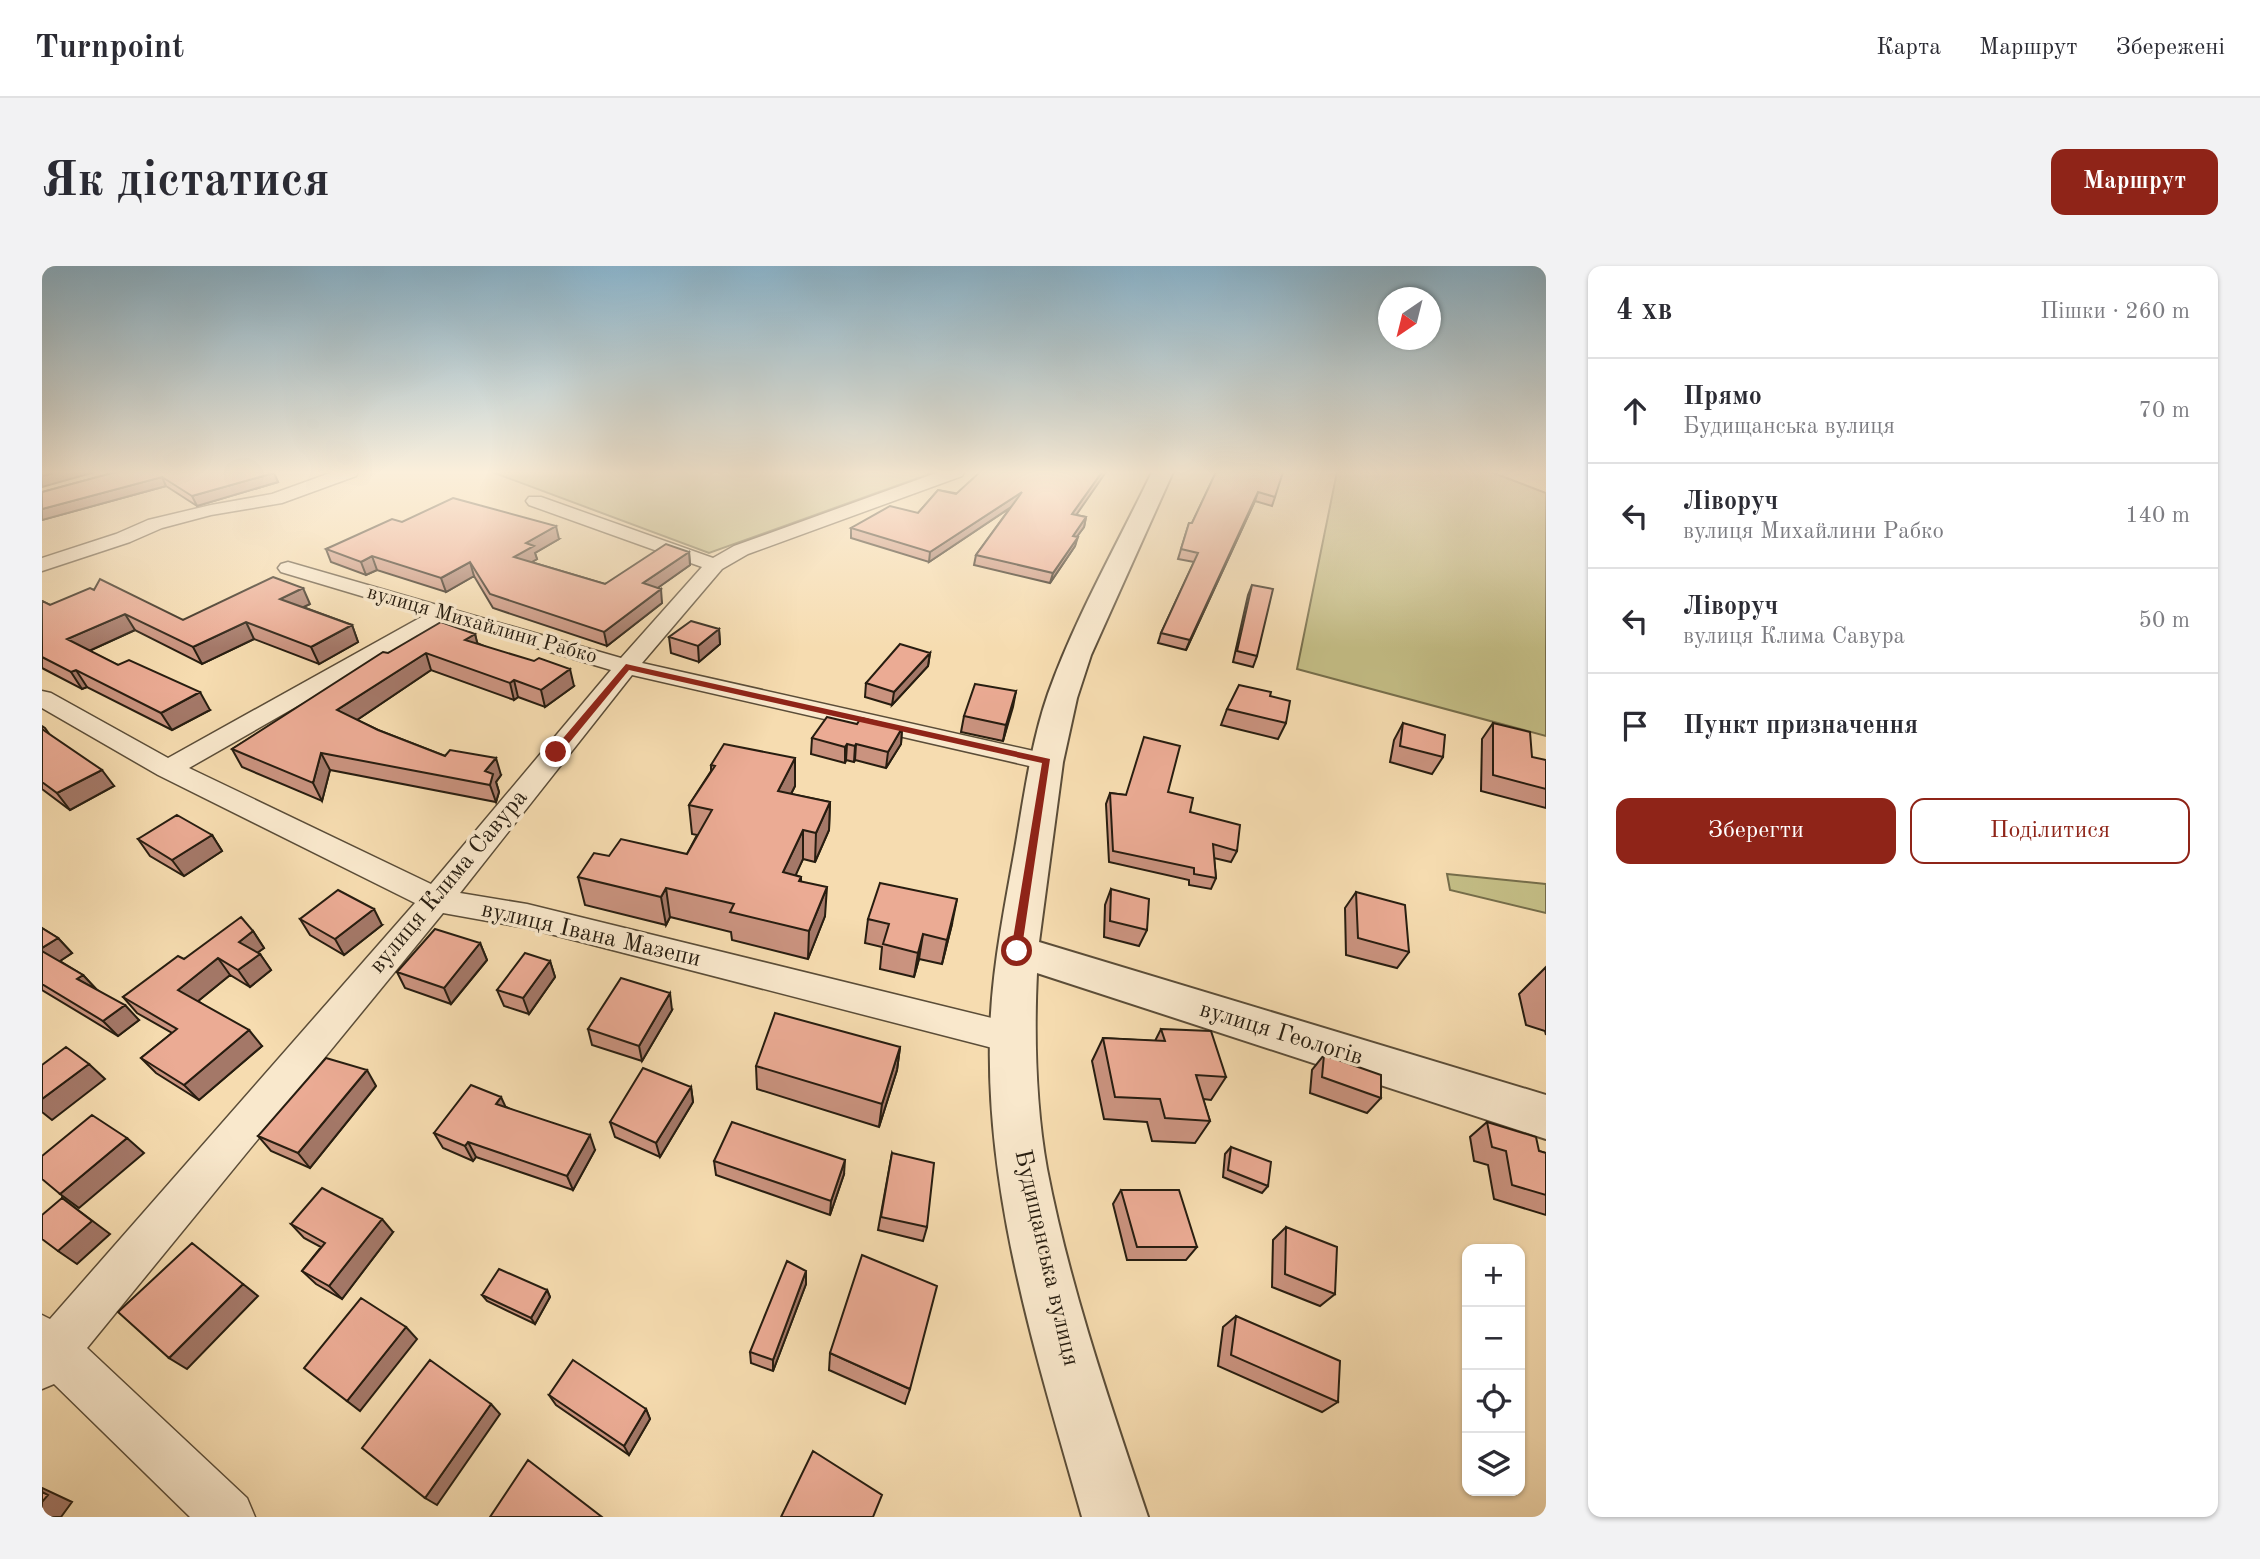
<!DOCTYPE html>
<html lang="uk">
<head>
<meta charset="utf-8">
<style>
	:root { --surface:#fff; --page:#f2f2f3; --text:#2b2b33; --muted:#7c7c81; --line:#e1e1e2; --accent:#8f2418 }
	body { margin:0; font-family:"Old Standard TT",serif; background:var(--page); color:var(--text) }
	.controls { position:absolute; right:21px; bottom:21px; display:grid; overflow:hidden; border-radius:14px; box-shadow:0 2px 5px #0004 }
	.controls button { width:63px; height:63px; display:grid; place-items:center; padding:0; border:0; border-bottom:2px solid var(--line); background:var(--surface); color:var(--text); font:35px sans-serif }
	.compass { position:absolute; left:1336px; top:21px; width:63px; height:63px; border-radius:50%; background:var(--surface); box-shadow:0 2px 5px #0004; rotate:215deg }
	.stop { position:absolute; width:21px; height:21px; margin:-16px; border:5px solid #8f2418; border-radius:50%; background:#fff }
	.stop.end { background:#8f2418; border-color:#fff; box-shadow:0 2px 7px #0008 }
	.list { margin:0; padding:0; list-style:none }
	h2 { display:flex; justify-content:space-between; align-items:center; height:91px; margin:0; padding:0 28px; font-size:30px }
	h2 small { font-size:23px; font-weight:400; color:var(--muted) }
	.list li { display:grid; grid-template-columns:46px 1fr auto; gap:21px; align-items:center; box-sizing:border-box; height:105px; padding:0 28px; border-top:2px solid var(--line) }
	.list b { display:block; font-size:26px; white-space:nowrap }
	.list p { margin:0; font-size:23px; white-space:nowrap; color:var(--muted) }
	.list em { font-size:23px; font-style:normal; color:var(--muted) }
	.actions { display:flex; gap:14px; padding:21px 28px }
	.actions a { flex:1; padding:16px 0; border:2px solid var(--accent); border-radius:14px; text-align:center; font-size:24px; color:var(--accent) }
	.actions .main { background:var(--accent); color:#fff }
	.icon { flex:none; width:38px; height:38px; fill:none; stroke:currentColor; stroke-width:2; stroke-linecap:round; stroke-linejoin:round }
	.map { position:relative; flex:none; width:1504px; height:1251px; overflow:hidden; border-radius:14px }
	header { display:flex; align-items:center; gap:42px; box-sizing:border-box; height:98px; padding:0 35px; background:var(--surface); border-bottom:2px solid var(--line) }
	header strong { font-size:33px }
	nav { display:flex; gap:38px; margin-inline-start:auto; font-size:24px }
	.intro { display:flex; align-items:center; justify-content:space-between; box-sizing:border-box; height:168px; padding:0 42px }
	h1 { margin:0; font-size:49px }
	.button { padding:18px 32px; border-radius:14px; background:var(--accent); color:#fff; font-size:24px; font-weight:700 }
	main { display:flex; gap:42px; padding:0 42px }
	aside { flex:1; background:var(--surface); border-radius:14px; box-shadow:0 2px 5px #0004 }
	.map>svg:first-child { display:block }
</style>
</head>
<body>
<header>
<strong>Turnpoint</strong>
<nav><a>Карта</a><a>Маршрут</a><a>Збережені</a></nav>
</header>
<div class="intro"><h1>Як дістатися</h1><a class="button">Маршрут</a></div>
<main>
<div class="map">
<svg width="1504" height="1251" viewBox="0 0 1504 1251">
	<rect width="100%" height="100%" fill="#f6dcb0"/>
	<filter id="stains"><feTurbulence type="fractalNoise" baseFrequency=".00286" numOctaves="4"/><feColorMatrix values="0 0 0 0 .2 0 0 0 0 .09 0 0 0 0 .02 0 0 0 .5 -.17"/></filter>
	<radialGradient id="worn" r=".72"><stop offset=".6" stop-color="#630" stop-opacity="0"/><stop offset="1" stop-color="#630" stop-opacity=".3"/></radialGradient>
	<path fill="#c4be86" stroke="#766e4b" stroke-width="2" d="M450,206H893L667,287Z
		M1295,206H1449L1504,227V470L1255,403Z
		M1405,608L1504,618V647L1408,624Z"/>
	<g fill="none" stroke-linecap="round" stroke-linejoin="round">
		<defs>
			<path id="minor" d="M291,206H316L314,210L240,237L169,249L120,262L88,276L0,305V292L74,268L106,254L169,239L230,228Z
				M897,206H922L920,210L706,288L680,303L600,397L1005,488L1015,490L1018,496L1015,502L1005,504L590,409L418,627L485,638L970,757L983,761L988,772L983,783L970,787L485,662L401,647L45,1082L205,1232L213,1251H148L12,1118L0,1123V1049L8,1053L373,637L116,509L0,442V425L9,427L126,492L383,349L239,306L236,302L239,298L246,296L579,392L660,301L487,239L484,235L487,231H499L671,292L692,280ZM404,355L569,404L389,618L147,502Z"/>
			<path id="tertiary" d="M1110,206H1131L1049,389L1035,432L1021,496L997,676L1504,829V873L995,707C992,770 994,842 1005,903C1028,1022 1068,1137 1106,1251H1040C996,1095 944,935 948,771C949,708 962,645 973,583C982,531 989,477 1006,428C1033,352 1075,279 1110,206Z"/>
		</defs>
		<use href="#minor" stroke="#5b4d38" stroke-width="3"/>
		<use href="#tertiary" stroke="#5b4d38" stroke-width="4"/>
		<use href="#minor" fill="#f9e8cc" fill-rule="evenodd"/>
		<use href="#tertiary" fill="#f9e8cc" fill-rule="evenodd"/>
	</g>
	<path fill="#ca937f" stroke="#271d10" stroke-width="2" d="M74,206L232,207L236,216L155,240L124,220L0,254V226Z
		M1174,206L1233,231L1230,240L1213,235L1144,384L1116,377L1119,367L1152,296L1136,293L1147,257H1150Z
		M896,224L1034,249L1044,251L1042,261L1035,270L1033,280L1008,317L932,299L934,289L968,242L887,296L809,272V262L876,247Z
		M360,256L517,273L493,287L495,293L489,296L563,318L647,286L648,299L615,322L620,337L565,380L451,342L432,310L404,326L335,304L324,309L289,296L284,283Z
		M1210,319L1215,390L1211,401L1191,396L1206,329Z
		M0,335L8,339L141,354L268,338L261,341L310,359L316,376L277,398L212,373L160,398L93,364L47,385L168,444L130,464L45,421L40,423L0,402Z
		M677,363L678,378L657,396L629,387L627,371Z
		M433,368L435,377L532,420L503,441L476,431L472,434L389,404L315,454L336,464L403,490L459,509L454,516L457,526L454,536L288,504L280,535L200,501L190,483L346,387Z
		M888,387L886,400L850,439L823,431L824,417Z
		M974,425L961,475L919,466L922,450Z
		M1228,430L1244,457L1236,473L1179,459L1185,443Z
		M1361,457L1401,491L1390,508L1348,496L1352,474Z
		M1451,457L1490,491L1504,523V542L1439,525L1440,473Z
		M815,458L860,462L859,478L844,502L813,494L812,496L804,494L803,497L769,488L770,472Z
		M0,460L3,462L8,469L72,520L28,544L0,523Z
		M753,492V520L749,528L788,536L787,564L773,596L761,593L753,609L759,611V615L783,650L766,693L690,674L689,666L628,651L624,659L543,639L536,611L567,590L645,588L655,569L650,568L647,539L669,505V499Z
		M1126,526L1148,546L1195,585L1189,596L1172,592L1174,612L1169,623L1147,619V614L1067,596L1064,538L1068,527L1084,529Z
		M170,569L180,585L142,610L108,590L96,573Z
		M1069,623L1105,664L1097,680L1062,671L1063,639Z
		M1314,626L1367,686L1355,702L1304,689L1303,642Z
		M258,653L340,659L302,689L268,669Z
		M826,653L910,658L900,698L877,693L872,711L838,703L840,681L823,677Z
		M0,662L16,672L30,687L18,695L41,709L54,723L97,754L76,770L0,724Z
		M211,665L222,682L215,687L218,688L229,704L208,721L188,709L156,735L220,780L157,834L114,807L99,792L130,767L95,747L81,731L142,693Z
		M438,677L445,694L409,738L363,722L355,706Z
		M508,695L513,711L487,748L462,740L455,724Z
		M1504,701V769L1503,765L1484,759L1477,728Z
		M630,744L600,795L550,779L546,763Z
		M1119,763L1184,811L1169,834L1161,833L1168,855L1153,877L1110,875L1105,856L1062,853L1050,795L1061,772L1113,775Z
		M858,781L855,804L837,861L715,823L714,800Z
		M1282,789L1339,832L1325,847L1268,827L1270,804Z
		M334,820L268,902L229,885L216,870Z
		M649,821L651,836L618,891L573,871L568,856Z
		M464,841L553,884L531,924L434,891L431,895L401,882L392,867Z
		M1445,856L1497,885L1504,887V949L1452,933L1446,899L1432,895L1428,871Z
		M1189,881L1226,920L1220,927L1181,911L1183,888Z
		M850,887L885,961L881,975L836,964Z
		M672,895L802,908L788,949L674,909Z
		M1079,924L1155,981L1144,994H1085L1071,938Z
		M249,958L351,966L300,1033L274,1018L260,1005L279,981L262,972Z
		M1244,961L1293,1028L1278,1040L1230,1021L1231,974Z
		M764,1018L731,1105L709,1097L708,1086Z
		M505,1024L508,1031L493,1058L445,1035L440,1029Z
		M1194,1050L1296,1136L1280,1146L1176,1100L1181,1061Z
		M788,1087L868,1123L863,1138L787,1104Z
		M507,1129L604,1143L608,1153L587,1189L514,1139Z"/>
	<path fill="#a47868" stroke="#271d10" stroke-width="2" d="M15,206H53L0,221V210Z
		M1060,206H1064L1028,258L1030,248Z
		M232,207L236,216L155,240L150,230Z
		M120,211L124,220L0,254V243Z
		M980,226L978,235L887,296L888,286Z
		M1216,226L1213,235L1144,384L1148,374Z
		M1044,251L1042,261L1029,279L1031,270Z
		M514,260L517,273L493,287L495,293L475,305L472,291L484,277Z
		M1036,271L1033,280L1008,317L1011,307Z
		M647,286L648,299L603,331L601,317Z
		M330,290L335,304L324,309L319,296Z
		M428,296L432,310L404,326L399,312Z
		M261,322L268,338L245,349L238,333Z
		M619,323L620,337L565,380L562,366Z
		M83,348L93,364L36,390L25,373Z
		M204,356L212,373L160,398L151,381Z
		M310,359L316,376L277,398L269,381Z
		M677,363L678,378L657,396L656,380Z
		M433,368L437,384L423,374Z
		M384,387L389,404L303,462L295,444Z
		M888,387L886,400L850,439L852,426Z
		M528,403L532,420L503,441L499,424Z
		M34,404L45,421L40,423L29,406Z
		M472,414L476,431L472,434L468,417Z
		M974,425L971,441L961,475L964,459Z
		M158,426L168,444L130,464L119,447Z
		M860,462L859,478L844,502L846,486Z
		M805,478L804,494L803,497V481Z
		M814,478L813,494L812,496L813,480Z
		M279,487L288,504L280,535L271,517Z
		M454,492L459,509L454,516L457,526L454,536L443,505Z
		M753,492V520L736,553V525Z
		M60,504L72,520L28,544L15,527Z
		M788,536L787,564L773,596L774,567Z
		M761,564V593L742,635L741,606Z
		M170,569L180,585L142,610L130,594Z
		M785,621L783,650L766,693L767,665Z
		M624,622L628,651L624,659L619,631Z
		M915,633L910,658L900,698L905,674Z
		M332,643L340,659L302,689L293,673Z
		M211,665L222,682L208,692L197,676Z
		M881,668L877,693L872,711L876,687Z
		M16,672L30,687L12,699L0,686V682Z
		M438,677L445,694L409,738L402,722Z
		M218,688L229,704L208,721L196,704Z
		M176,692L188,709L150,740L136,724Z
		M508,695L513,711L487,748L481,732Z
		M41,709L55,724L35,713Z
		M628,727L630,744L600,795L597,780Z
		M83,739L97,754L76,770L61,755Z
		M207,764L220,780L157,834L142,819Z
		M858,781L855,804L837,861L840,838Z
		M47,798L63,813L10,854L0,846V833Z
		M325,804L334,820L268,902L256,887Z
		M649,821L651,836L618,891L614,877Z
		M459,831L466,846L454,838Z
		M548,869L553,884L531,924L525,910Z
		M85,872L102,887L37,942L18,928Z
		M426,876L434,891L431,895L423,880Z
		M803,894L802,908L788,949L789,935Z
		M20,932L68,968L35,998L16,985Z
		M340,953L351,966L300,1033L287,1020Z
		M764,1005V1018L731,1105V1094Z
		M201,1018L216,1030L145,1103L127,1092Z
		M505,1024L508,1031L493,1058L489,1052Z
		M364,1061L375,1073L318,1145L305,1135Z
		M449,1138L458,1148L395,1239L383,1232Z
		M604,1143L608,1153L587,1189L582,1180Z
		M0,1222L30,1236L19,1251H0Z"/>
	<path fill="#ebab94" stroke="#271d10" stroke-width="2" d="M0,206H15L0,210Z
		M74,206H231L232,207L150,230L120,211L0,243V226Z
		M938,206H1060L1030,248L1044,251L1031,270L1036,271L1011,307L934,289L980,226L888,286L809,262L848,240L876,247L896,224L914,228Z
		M1174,206H1241L1233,231L1216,226L1148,374L1119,367L1156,287L1139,283L1147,257H1150Z
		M411,232L514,260L484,277L492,280L472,291L563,318L624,278L647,286L601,317L619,323L562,366L448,328L428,296L399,312L330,290L319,296L284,283L350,253L360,256Z
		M231,311L261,322L238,333L310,359L269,381L204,356L151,381L83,348L25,373L76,399L87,394L158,426L119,447L34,404L29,406L0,391V335L8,339L48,322L52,324L58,313L141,354Z
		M1210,319L1231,323L1215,390L1195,385Z
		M649,355L677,363L656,380L627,371Z
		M399,356L433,368L423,374L492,395L497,392L528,403L499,424L472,414L468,417L384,387L295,444L336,464L403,490L408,484L454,492L443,505L451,508L448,519L279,487L271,517L190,483L341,386L346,387Z
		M858,378L888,387L852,426L824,417Z
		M933,418L974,425L964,459L922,450Z
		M1197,419L1229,426L1228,430L1248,435L1244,457L1185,443Z
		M785,451L815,458L819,452L860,462L846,486L814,478L813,480L805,478L803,481L770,472Z
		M1361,457L1403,469L1401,491L1358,480Z
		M1451,457L1488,466L1490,491L1504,494V523L1451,509Z
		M0,463L60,504L15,527L0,516Z
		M1102,471L1138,480L1126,526L1151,532L1148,546L1198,559L1195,585L1171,578L1174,612L1152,608V602L1071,585L1068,527L1084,529Z
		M682,478L753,492L736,525L788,536L774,567L761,564L741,606L759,611L757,615L785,621L767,665L688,646L692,638L624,622L619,631L536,611L552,587L567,590L579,573L645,588L670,544L647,539L673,500L669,499Z
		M135,549L170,569L130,594L96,573Z
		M838,617L915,633L905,674L881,668L876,687L841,678L847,658L826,653Z
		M1069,623L1107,633L1105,664L1068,655Z
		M296,624L332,643L293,673L258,653Z
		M1314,626L1363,639L1367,686L1316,672Z
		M199,651L211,665L197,676L218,688L196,704L176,692L136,724L207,764L142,819L99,792L135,763L81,731L136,690L142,693Z
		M0,662L16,672L0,682Z
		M393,663L438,677L402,722L355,706Z
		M0,685L41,709L35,713L83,739L61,755L0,718Z
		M483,687L508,695L481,732L455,724Z
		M579,712L628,727L597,780L546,763Z
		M733,747L858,781L840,838L714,800Z
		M1119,763L1169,765L1184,811L1154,809L1168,855L1123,852L1118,833L1073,831L1061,772L1123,775Z
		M24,781L47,798L0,833V799Z
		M1282,789L1339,809V832L1280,811Z
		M284,792L325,804L256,887L216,870Z
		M601,802L649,821L614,877L568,856Z
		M429,819L459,831L454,838L548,869L525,910L426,876L423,880L392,867Z
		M50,849L85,872L18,928L0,913V890Z
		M690,856L803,894L789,935L672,895Z
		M1445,856L1494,871L1497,885L1504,887V929L1470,919L1464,885L1450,881Z
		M1189,881L1229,896L1226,920L1186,904Z
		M850,887L892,897L885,961L839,951Z
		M280,922L340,953L287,1020L260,1005L283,977L249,958Z
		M1079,924H1137L1155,981H1095Z
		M20,932L50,955L16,985L0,973V949Z
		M1244,961L1295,981L1293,1028L1243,1008Z
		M150,977L201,1018L127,1092L76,1046Z
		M820,989L895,1020L868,1123L788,1087Z
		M745,995L764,1005L731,1094L708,1086Z
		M457,1003L505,1024L489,1052L440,1029Z
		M319,1032L364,1061L305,1135L262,1102Z
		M1194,1050L1298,1095L1296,1136L1189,1089Z
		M388,1094L449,1138L383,1232L320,1182Z
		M531,1094L604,1143L582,1180L507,1129Z
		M771,1185L840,1229L831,1251H739Z
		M486,1194L560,1251H448Z
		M0,1226L6,1229L0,1236Z"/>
	<linearGradient id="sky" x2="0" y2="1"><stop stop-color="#8ab7d1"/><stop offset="0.54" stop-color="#fbefdb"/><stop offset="1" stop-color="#fbefdb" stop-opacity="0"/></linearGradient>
	<rect width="1504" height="382" fill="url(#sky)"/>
	<path fill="#8f2418" d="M584,398L1008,493L979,688H970L969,685L1000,497L587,404L518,488H511V484Z"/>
	<g text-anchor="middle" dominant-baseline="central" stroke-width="7" stroke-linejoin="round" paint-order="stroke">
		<g font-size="21" fill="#271d10" stroke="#f9e8cc">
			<text transform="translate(440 359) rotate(16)">вулиця Михайлини Рабко</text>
		</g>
		<g font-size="24" fill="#271d10" stroke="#f9e8cc">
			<text transform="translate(407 616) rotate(-50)">вулиця Клима Савура</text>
			<text transform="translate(549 669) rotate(13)">вулиця Івана Мазепи</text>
			<text transform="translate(1239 768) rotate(17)">вулиця Геологів</text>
			<text transform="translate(1004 992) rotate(77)">Будищанська вулиця</text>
		</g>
	</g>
	<rect width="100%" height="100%" filter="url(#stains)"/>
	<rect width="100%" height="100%" fill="url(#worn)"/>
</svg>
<div class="controls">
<button>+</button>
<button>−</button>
<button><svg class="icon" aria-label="locate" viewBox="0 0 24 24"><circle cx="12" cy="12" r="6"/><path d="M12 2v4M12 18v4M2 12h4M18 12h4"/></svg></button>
<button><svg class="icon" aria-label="layers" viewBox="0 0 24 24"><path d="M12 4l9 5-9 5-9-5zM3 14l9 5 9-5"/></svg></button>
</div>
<svg class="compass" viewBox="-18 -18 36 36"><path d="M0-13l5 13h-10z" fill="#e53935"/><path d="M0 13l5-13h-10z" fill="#7c7c81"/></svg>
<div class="stop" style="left:975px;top:685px"></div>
<div class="stop end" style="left:514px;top:486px"></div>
</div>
<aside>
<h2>4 хв<small>Пішки · 260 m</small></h2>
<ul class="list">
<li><svg class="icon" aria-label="ahead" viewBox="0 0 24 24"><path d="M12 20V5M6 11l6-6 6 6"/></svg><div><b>Прямо</b><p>Будищанська вулиця</p></div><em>70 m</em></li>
<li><svg class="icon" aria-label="left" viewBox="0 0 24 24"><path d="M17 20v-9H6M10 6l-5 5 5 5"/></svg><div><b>Ліворуч</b><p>вулиця Михайлини Рабко</p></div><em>140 m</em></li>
<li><svg class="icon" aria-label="left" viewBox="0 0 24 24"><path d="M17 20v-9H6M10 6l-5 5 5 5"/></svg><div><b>Ліворуч</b><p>вулиця Клима Савура</p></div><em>50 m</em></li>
<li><svg class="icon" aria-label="arrive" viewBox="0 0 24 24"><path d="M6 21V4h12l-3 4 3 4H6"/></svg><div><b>Пункт призначення</b></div></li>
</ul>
<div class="actions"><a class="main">Зберегти</a><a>Поділитися</a></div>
</aside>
</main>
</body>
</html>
